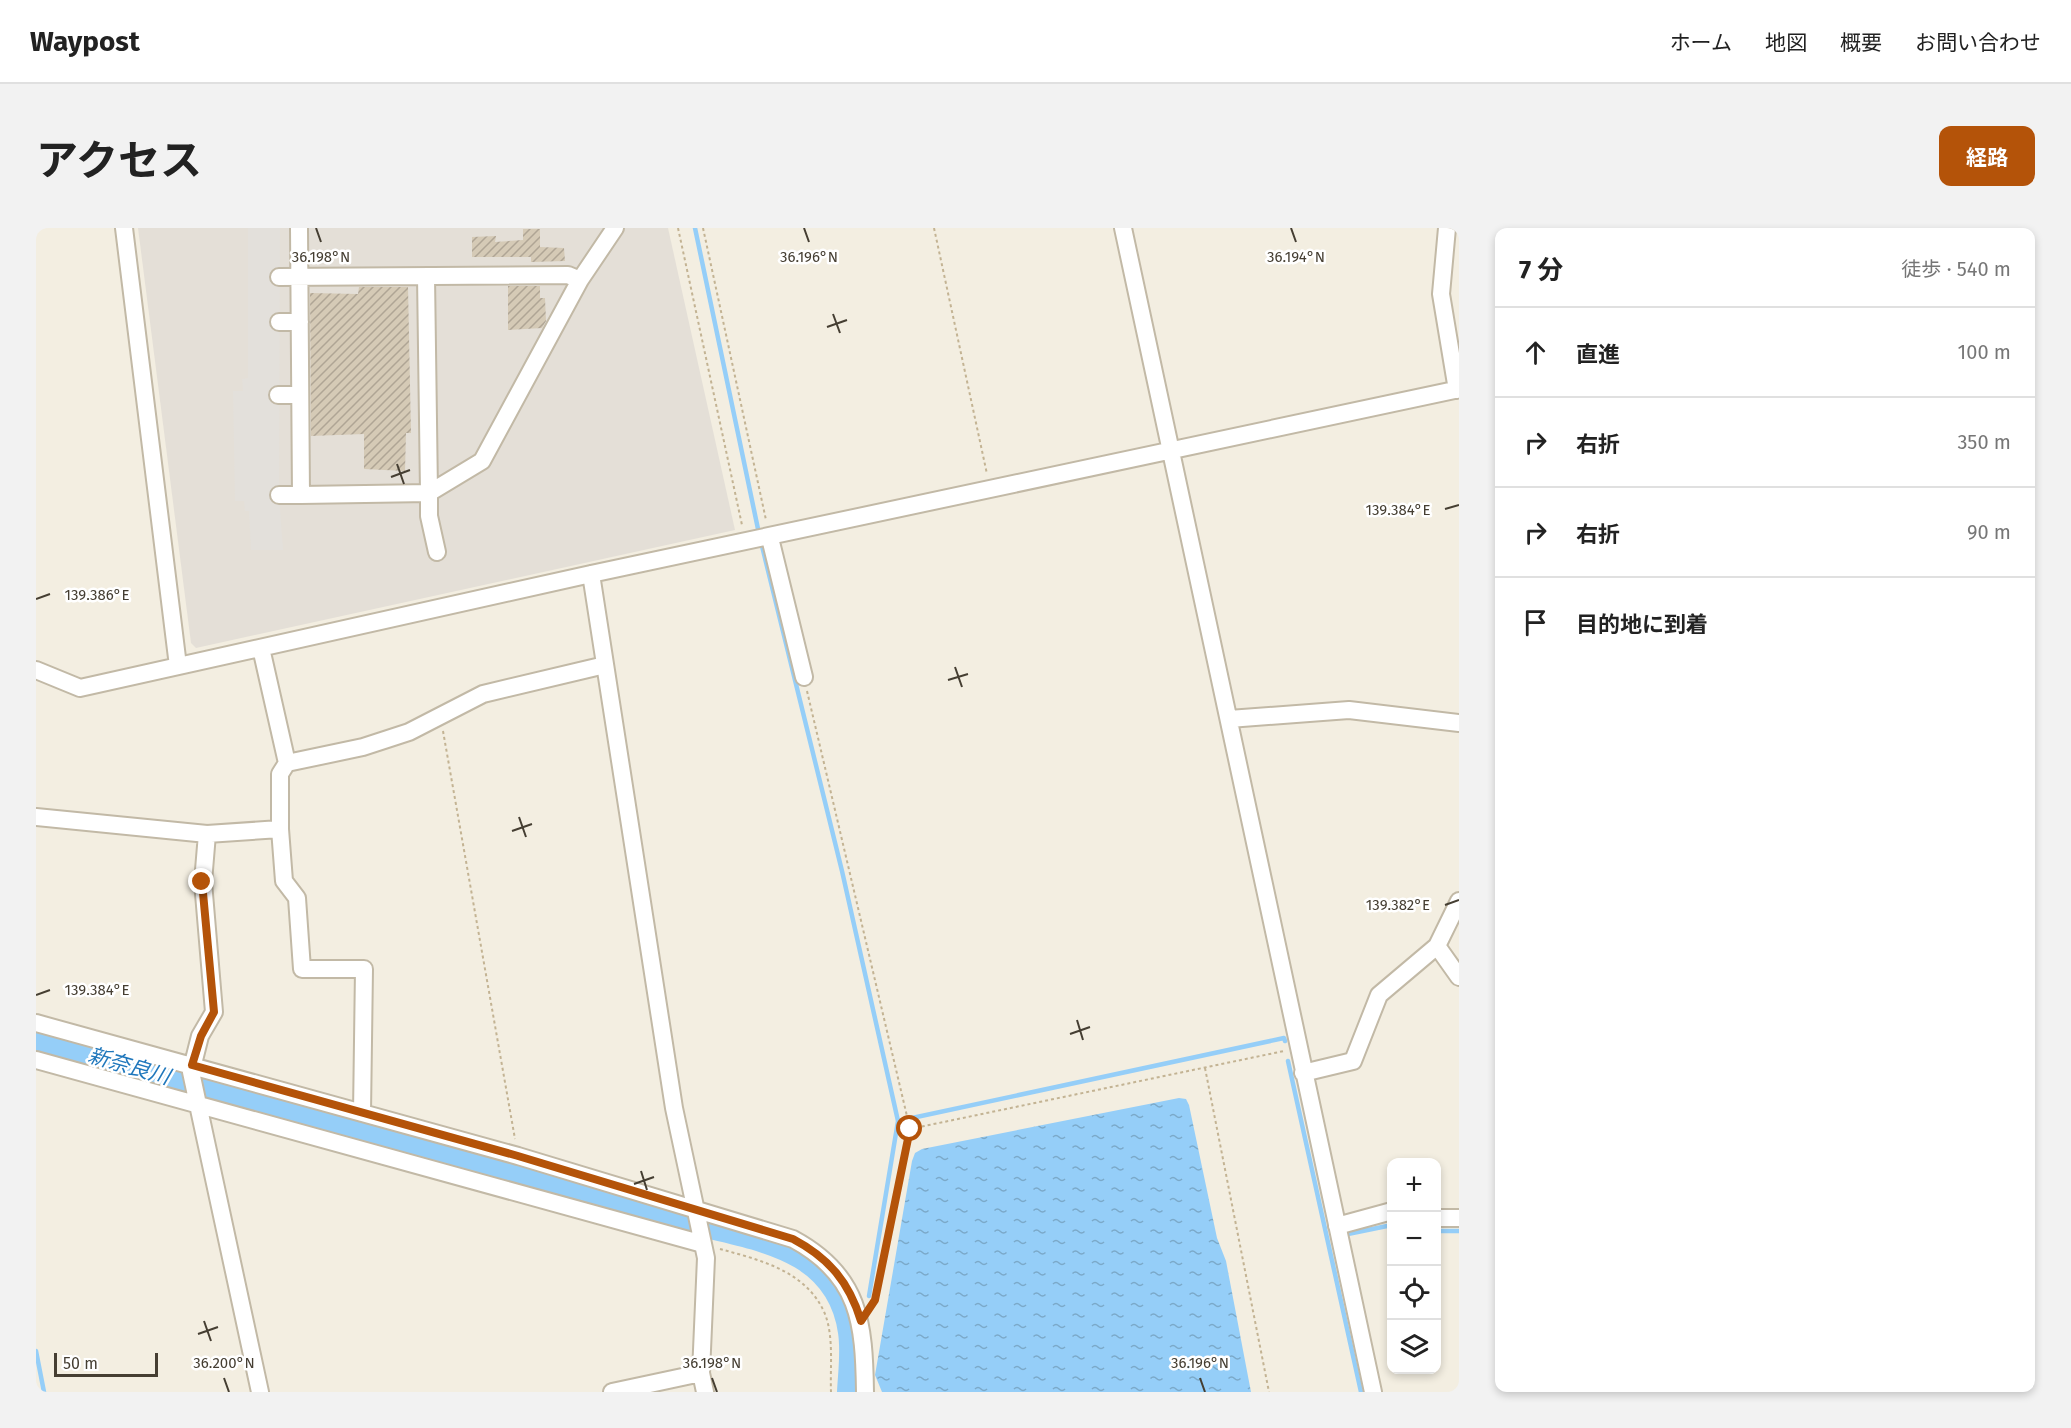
<!DOCTYPE html>
<html lang="ja">
<head>
<meta charset="utf-8">
<style>
	:root { --surface:#fff; --page:#f2f2f2; --text:#222; --muted:#767676; --line:#e0e0e0; --accent:#b45309 }
	body { margin:0; font-family:"Fira Sans","Noto Sans JP",sans-serif; background:var(--page); color:var(--text) }
	.controls { position:absolute; right:18px; bottom:18px; display:grid; overflow:hidden; border-radius:12px; box-shadow:0 3px 9px #0003 }
	.controls button { width:54px; height:54px; display:grid; place-items:center; padding:0; border:0; border-bottom:2px solid var(--line); background:var(--surface); color:var(--text); font:30px sans-serif }
	.scale { position:absolute; left:18px; bottom:15px; width:104px; box-sizing:border-box; padding-left:6px; border:3px solid #453e32; border-top:0; font-size:16px; line-height:21px; white-space:nowrap; color:#453e32; -webkit-text-stroke:4px #fff; paint-order:stroke }
	.stop { position:absolute; width:18px; height:18px; margin:-14px; border:4px solid #b45309; border-radius:50%; background:#fff }
	.stop.end { background:#b45309; border-color:#fff; box-shadow:0 2px 6px #0008 }
	.list { margin:0; padding:0; list-style:none }
	h2 { display:flex; justify-content:space-between; align-items:center; height:78px; margin:0; padding:0 24px; font-size:26px }
	h2 small { font-size:20px; font-weight:400; color:var(--muted) }
	.list li { display:grid; grid-template-columns:39px 1fr auto; gap:18px; align-items:center; box-sizing:border-box; height:90px; padding:0 24px; border-top:2px solid var(--line) }
	.list b { display:block; font-size:22px; white-space:nowrap }
	.list em { font-size:20px; font-style:normal; color:var(--muted) }
	.icon { flex:none; width:33px; height:33px; fill:none; stroke:currentColor; stroke-width:2; stroke-linecap:round; stroke-linejoin:round }
	.map { position:relative; flex:none; width:1423px; height:1164px; overflow:hidden; border-radius:12px }
	header { display:flex; align-items:center; gap:36px; box-sizing:border-box; height:84px; padding:0 30px; background:var(--surface); border-bottom:2px solid var(--line) }
	header strong { font-size:28px }
	nav { display:flex; gap:33px; margin-inline-start:auto; font-size:21px }
	.intro { display:flex; align-items:center; justify-content:space-between; box-sizing:border-box; height:144px; padding:0 36px }
	h1 { margin:0; font-size:42px }
	.button { padding:15px 27px; border-radius:12px; background:var(--accent); color:#fff; font-size:21px; font-weight:700 }
	main { display:flex; gap:36px; padding:0 36px }
	aside { flex:1; background:var(--surface); border-radius:12px; box-shadow:0 3px 9px #0003 }
	.map>svg:first-child { display:block }
</style>
</head>
<body>
<header>
<strong>Waypost</strong>
<nav><a>ホーム</a><a>地図</a><a>概要</a><a>お問い合わせ</a></nav>
</header>
<div class="intro"><h1>アクセス</h1><a class="button">経路</a></div>
<main>
<div class="map">
<svg width="1423" height="1164" viewBox="0 0 1423 1164">
	<defs>
		<pattern id="water-ripples" width="26" height="14" patternUnits="userSpaceOnUse" patternTransform="scale(1.5)"><rect width="26" height="14" fill="#95cef8"/><path d="M2 4q2-2 4 0t4 0M15 11q2-2 4 0t4 0" fill="none" stroke="#7ba9c9"/></pattern>
		<pattern id="building-hatch" width="6" height="6" patternUnits="userSpaceOnUse" patternTransform="scale(1.5)"><rect width="6" height="6" fill="#d5cab6"/><path d="M-1 1l2-2M0 6l6-6M5 7l2-2" fill="none" stroke="#afa595"/></pattern>
	</defs>
	<rect width="100%" height="100%" fill="#f3eee1"/>
	<path fill="#e4dfd7" d="M102,0H632L699,302L160,420L155,415Z"/>
	<path fill="#e3e0db" d="M212,0H244L243,267L247,322H215L213,283H209L208,273H199L197,163H207L206,151L212,150Z"/>
	<path fill="url(#water-ripples)" d="M1143,870L1150,871L1153,877L1181,1010L1190,1033L1215,1164H846L839,1147L876,933L879,925L886,921Z"/>
	<g fill="none" stroke-linecap="round" stroke-linejoin="round">
		<path stroke="#95cef8" stroke-width="4.5" d="M659,0L722,301
			M726,318L806,643L862,893L833,1068
			M1252,833L1325,1164
			M862,893L1248,810L1249,813
			M1400,1003H1423
			M1307,1007L1356,997
			M0,1123L8,1164"/>
		<path stroke="#95cef8" stroke-width="26" d="M0,812L653,993C721,1010 803,1018 815,1104C818,1124 815,1144 814,1164"/>
	</g>
	<path fill="url(#building-hatch)" d="M487,1H504V19L528,20L529,33L495,34V29H436V9L460,8L459,14L487,12Z
		M472,58H504V70H509L510,93L506,100L472,102Z
		M323,59H372L375,205H370L369,243L328,241V206L275,208L274,65L322,66Z"/>
	<g fill="none" stroke-linecap="round" stroke-linejoin="round">
		<defs>
			<path id="minor" d="M88,0L142,438
				M263,0L265,267L393,265L390,48
				M1087,0L1337,1164
				M1411,0L1405,66L1421,162
				M243,49L532,47L544,52
				M243,94H264
				M242,167H264
				M243,267H265
				M734,310L768,449
				M401,324L393,288V265L446,233L544,52L579,0
				M555,346L638,880L670,1030L665,1145L669,1164
				M0,442L44,460L555,346L1423,161
				M1193,491L1313,482L1423,495
				M251,535L327,519L373,504L447,466L569,437
				M0,589L171,606L244,601V546L251,535L225,420
				M244,601L248,653L261,670L266,741H328L326,885
				M171,606L167,654L178,784L164,808L155,844L224,1164
				M1401,718L1423,749
				M0,795L482,928L757,1011C824,1047 828,1095 829,1164
				M0,832L667,1016
				M1267,845L1317,833L1343,767L1401,718L1423,673
				M1400,990H1423
				M1301,998L1356,983
				M576,1164L665,1145"/>
		</defs>
		<use href="#minor" stroke="#c2b9a6" stroke-width="20"/>
		<path stroke="#c3b393" stroke-width="2" stroke-dasharray="3 3" stroke-linecap="butt" d="M642,0L706,297
			M667,0L730,292
			M898,0L951,246
			M771,463L874,901L850,1026L839,1072L834,1079
			M407,503L479,911
			M1169,840L1233,1164
			M874,901L1248,823
			M684,1021C724,1032 771,1043 789,1086C798,1109 794,1140 795,1164"/>
		<use href="#minor" stroke="#fff" stroke-width="16"/>
	</g>
	<g fill="none" stroke-linecap="round" stroke-linejoin="round">
		<path stroke="#b45309" stroke-width="8" d="M166,654L178,784L165,808L156,837L482,928L757,1011C793,1030 813,1054 825,1093L839,1072L874,901"/>
	</g>
	<path fill="none" stroke="#453e32" stroke-width="2" d="M280,0L285,14M768,0L773,14M1255,0L1260,14M797,86L804,105M791,99L811,92M361,236L368,256M355,249L374,242M1409,281L1423,277M0,371L14,366M919,439L926,459M912,452L932,446M483,589L490,609M476,603L496,596M1409,677L1423,672M0,767L14,762M1041,792L1047,812M1034,806L1054,799M605,943L611,962M598,956L618,949M168,1093L175,1113M162,1106L182,1099M188,1150L193,1164M676,1150L681,1164M1164,1150L1169,1164"/>
	<g text-anchor="middle" dominant-baseline="central" stroke-width="5" stroke-linejoin="round" paint-order="stroke">
		<g font-size="21" font-style="italic" fill="#1f77bc" stroke="#fff">
			<text transform="translate(93 838) rotate(16)">新奈良川</text>
		</g>
	</g>
	<g font-size="15" text-anchor="middle" fill="#453e32" stroke="#fff" stroke-width="5" stroke-linejoin="round" paint-order="stroke">
		<text x="285" y="34">36.198°N</text>
		<text x="773" y="34">36.196°N</text>
		<text x="1260" y="34">36.194°N</text>
		<text x="1362" y="287">139.384°E</text>
		<text x="61" y="372">139.386°E</text>
		<text x="1362" y="682">139.382°E</text>
		<text x="61" y="767">139.384°E</text>
		<text x="188" y="1140">36.200°N</text>
		<text x="676" y="1140">36.198°N</text>
		<text x="1164" y="1140">36.196°N</text>
	</g>
</svg>
<div class="controls">
<button>+</button>
<button>−</button>
<button><svg class="icon" aria-label="locate" viewBox="0 0 24 24"><circle cx="12" cy="12" r="6"/><path d="M12 2v4M12 18v4M2 12h4M18 12h4"/></svg></button>
<button><svg class="icon" aria-label="layers" viewBox="0 0 24 24"><path d="M12 4l9 5-9 5-9-5zM3 14l9 5 9-5"/></svg></button>
</div>
<div class="scale">50 m</div>
<div class="stop" style="left:874px;top:901px"></div>
<div class="stop end" style="left:166px;top:654px"></div>
</div>
<aside>
<h2>7 分<small>徒歩 · 540 m</small></h2>
<ul class="list">
<li><svg class="icon" aria-label="ahead" viewBox="0 0 24 24"><path d="M12 20V5M6 11l6-6 6 6"/></svg><div><b>直進</b></div><em>100 m</em></li>
<li><svg class="icon" aria-label="right" viewBox="0 0 24 24"><path d="M7 20v-9h11M14 6l5 5-5 5"/></svg><div><b>右折</b></div><em>350 m</em></li>
<li><svg class="icon" aria-label="right" viewBox="0 0 24 24"><path d="M7 20v-9h11M14 6l5 5-5 5"/></svg><div><b>右折</b></div><em>90 m</em></li>
<li><svg class="icon" aria-label="arrive" viewBox="0 0 24 24"><path d="M6 21V4h12l-3 4 3 4H6"/></svg><div><b>目的地に到着</b></div></li>
</ul>
</aside>
</main>
</body>
</html>
